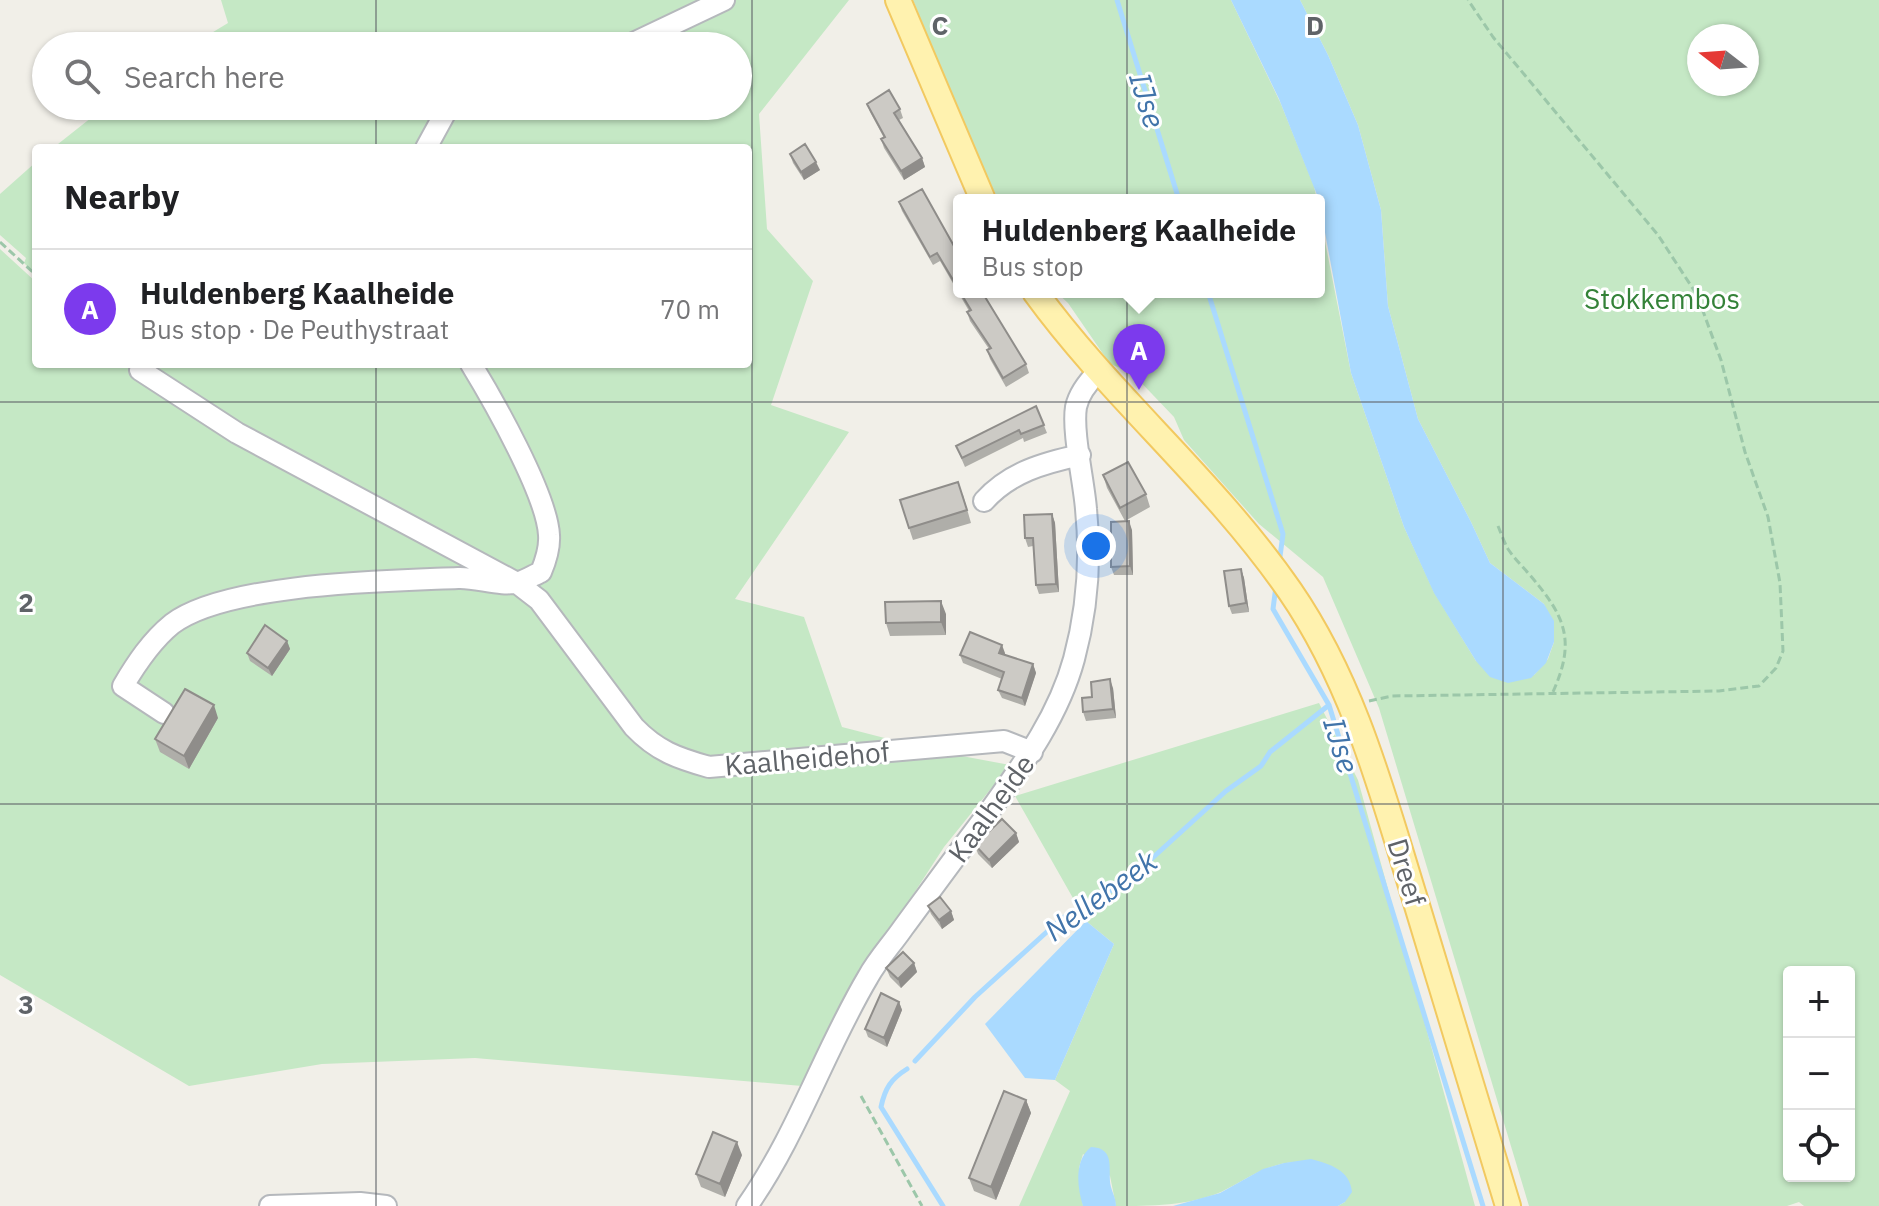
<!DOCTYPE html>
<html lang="en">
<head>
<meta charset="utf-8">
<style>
	:root { --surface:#fff; --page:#f6f6f6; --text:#202124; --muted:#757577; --line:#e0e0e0; --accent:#7c3aed }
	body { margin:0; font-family:"IBM Plex Sans",sans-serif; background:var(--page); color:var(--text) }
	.controls { position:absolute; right:24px; bottom:24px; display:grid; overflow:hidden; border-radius:8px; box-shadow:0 2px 6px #0004 }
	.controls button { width:72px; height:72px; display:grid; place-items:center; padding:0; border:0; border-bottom:2px solid var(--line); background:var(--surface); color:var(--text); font:40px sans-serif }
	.compass { position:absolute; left:1687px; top:24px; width:72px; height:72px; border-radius:50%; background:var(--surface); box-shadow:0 2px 6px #0004; rotate:287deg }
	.you { position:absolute; left:1096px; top:546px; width:28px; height:28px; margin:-20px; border:6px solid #fff; border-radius:50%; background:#1a73e8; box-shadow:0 0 0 12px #1a73e833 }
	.badge { display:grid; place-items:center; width:52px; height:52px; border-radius:50%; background:var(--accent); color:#fff; font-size:26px; font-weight:700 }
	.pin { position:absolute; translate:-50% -66px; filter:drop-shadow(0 2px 4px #0008) }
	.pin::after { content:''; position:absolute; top:42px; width:28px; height:24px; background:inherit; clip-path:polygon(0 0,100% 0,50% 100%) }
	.popup { position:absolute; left:953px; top:194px; width:372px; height:104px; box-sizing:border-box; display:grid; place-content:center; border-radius:8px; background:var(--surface); filter:drop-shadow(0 2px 6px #0005); font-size:26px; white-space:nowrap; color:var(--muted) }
	.popup b { font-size:30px; color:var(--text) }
	.popup::after { content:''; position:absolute; left:50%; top:100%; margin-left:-16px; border:16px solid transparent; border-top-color:var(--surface) }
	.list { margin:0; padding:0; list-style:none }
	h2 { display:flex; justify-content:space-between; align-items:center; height:104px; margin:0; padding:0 32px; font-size:34px }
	h2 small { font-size:26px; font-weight:400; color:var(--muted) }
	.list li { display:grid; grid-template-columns:52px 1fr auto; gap:24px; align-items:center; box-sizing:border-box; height:120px; padding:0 32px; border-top:2px solid var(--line) }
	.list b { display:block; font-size:30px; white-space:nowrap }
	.list p { margin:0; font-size:26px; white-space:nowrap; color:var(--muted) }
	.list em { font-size:26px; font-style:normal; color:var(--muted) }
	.icon { flex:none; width:44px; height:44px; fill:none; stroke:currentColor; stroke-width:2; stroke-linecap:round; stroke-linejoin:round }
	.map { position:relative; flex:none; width:1879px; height:1206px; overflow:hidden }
	.search { position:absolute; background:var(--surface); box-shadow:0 2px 6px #0004; left:32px; top:32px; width:720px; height:88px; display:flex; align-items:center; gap:20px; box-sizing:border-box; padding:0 28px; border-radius:44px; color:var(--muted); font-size:30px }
	.panel { position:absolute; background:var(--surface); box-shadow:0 2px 6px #0004; left:32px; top:144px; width:720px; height:224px; border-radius:8px }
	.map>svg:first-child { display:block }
</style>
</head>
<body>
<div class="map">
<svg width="1879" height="1206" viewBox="0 0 1879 1206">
	<rect width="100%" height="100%" fill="#f1efe8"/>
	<path fill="#c5e8c5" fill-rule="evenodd" d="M221,0H849L759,114L767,229L813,281L771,405L849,432L735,599L804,617L842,727L935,751L1010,765L944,847L846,998L802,1086L475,1058L322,1064L189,1086L0,975V249L36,282V364H748V148H53L106,106H738V46H190L228,23Z
		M913,0H1231L1281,104L1314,186L1317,200H999L980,165Z
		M1300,0H1879V1206H1804L1799,1202L1787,1206H1529L1379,708L1323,577L1259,524L1184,440L1174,417L1131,372L1110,364L1068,303L1056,292H1319V211L1351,373L1404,527L1434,592L1476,661L1534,675L1548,659L1554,642L1544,604L1490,563L1471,522L1418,419L1388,306L1381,210L1358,125L1328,55ZM1699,36H1747V84H1699ZM1789,972H1849V1176H1789Z
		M36,162V275L24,263L26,258L0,235V194Z
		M1319,703L1358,780L1475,1206H1338L1345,1202L1295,1162C1265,1164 1246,1180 1221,1192C1188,1206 1151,1206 1116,1206L1110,1176L1083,1154L1079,1168L1083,1206H1019L1070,1091L1055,1080L1114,944L1086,921L1015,796Z"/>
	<path fill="#aadaff" d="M1231,0H1300L1328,55L1358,125L1381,210L1388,306L1418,419L1471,522L1490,563L1544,604L1554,621V642L1546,663L1531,678L1508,683L1490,677L1476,661L1434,593L1404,527L1351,373L1319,200L1279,99Z
		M1086,921L1114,944L1055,1080L1025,1078L985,1024Z
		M1091,1147C1117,1148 1107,1171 1111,1187C1113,1194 1116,1199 1116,1206H1083C1077,1187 1074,1160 1091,1147Z
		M1311,1159C1330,1164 1350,1170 1352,1192L1345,1202L1338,1206H1173L1220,1193L1263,1169L1284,1163Z"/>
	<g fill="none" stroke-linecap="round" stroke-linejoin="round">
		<path stroke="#aadaff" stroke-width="5" d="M1117,0L1179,200
			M1208,292L1283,534L1279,564
			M1276,586L1273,609L1329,705L1483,1206
			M915,1061L975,997L1061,919L1126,882L1226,791L1261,766L1270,752L1329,705
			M907,1069C891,1079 885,1088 881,1107L943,1206"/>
		<defs>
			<path id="minor" d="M627,46L724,0
				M426,148L449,106
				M140,370L237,433L517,583L539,600L634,727C657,751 677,758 709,767L1004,741L1032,752
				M984,501C1010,472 1044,463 1080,455
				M164,713L123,686C136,664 151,641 172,624C226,583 388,581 458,578C477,577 501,587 519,582C526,580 534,575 541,572C546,560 550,548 549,535C547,495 493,400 471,364
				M270,1206L360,1203L386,1206
				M747,1206C797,1135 824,1051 868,977C878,959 892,944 903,928C931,890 958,853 986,816C1021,767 1058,718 1074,659C1087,611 1091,559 1086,509C1084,482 1072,432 1076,407C1079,393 1088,382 1098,372"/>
			<path id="major" d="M898,0L983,200
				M1035,292C1112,398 1215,482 1290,591C1354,684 1382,792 1415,899C1446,1001 1477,1104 1508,1206"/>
		</defs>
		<use href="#minor" stroke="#b5b8bc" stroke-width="24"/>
		<use href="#major" stroke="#f2c960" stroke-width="28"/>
		<path stroke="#9cc7a9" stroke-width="3" stroke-dasharray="8 4" stroke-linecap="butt" d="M0,242L36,275
			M1498,526C1501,533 1504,542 1508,549C1514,558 1522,566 1529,574C1565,616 1577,640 1552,694
			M1369,701L1392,696L1719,691L1759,686L1776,668L1783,651L1780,583L1768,517L1745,452L1721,360L1697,295L1658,235L1493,37L1468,0
			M861,1096L922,1206"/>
		<use href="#minor" stroke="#fff" stroke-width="20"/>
		<use href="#major" stroke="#fff2af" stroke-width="24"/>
	</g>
	<path fill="#afaea9" d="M867,104L900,109L903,118L899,120L922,158L925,167L904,180L884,148L881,139L884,138L870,112Z
		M790,154L820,170L804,180L793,163Z
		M899,202L959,255V292H985L983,293L1026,364L1029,373L1006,387L990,359L987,350L989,349L970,321L967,312L969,311L940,261L933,265L902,211Z
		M1036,406L1047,433L1024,442L1023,438L965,467L956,446Z
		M1103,475L1146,494L1150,507L1125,521L1107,488Z
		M963,495L971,523L913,540L909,528Z
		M1052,514L1055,523L1059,592L1039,594L1036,585L1033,546L1028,547L1025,538Z
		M1132,530L1133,575H1114L1111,567Z
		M1241,569L1244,578L1249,612L1232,614L1229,606Z
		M946,614V635L890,636L886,623Z
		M287,641L290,649L272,676L250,661L247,653Z
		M1005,653V655L1033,664L1036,673L1025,706L1002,698L998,690L1002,679L963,663L960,655Z
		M1113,688L1116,718L1086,721L1083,712L1092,697Z
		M218,718L189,769L160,752L155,739Z
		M1016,833L1019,842L992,868L978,854L975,845Z
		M928,906L951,911L954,920L942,929L931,914Z
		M914,963L917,972L901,988L890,977L886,968Z
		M899,1002L902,1010L887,1047L868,1037L865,1029Z
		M1026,1100L1031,1113L996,1200L974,1191L969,1178Z
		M742,1155L725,1197L701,1187L696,1174Z"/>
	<path fill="#8f8d8a" d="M922,158L925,167L904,180L901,171Z
		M816,162L820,170L804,180L801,172Z
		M1052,514L1055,523L1059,592L1056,584Z
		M1129,521L1132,530L1133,575L1130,566Z
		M1241,569L1244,578L1249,612L1246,603Z
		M941,601L946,614V635L941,622Z
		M287,641L290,649L272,676L268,668Z
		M1002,645L1005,653L1002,662L999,653Z
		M1033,664L1036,673L1025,706L1022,698Z
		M1110,679L1113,688L1116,718L1113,709Z
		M214,705L218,718L189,769L184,756Z
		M1016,833L1019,842L992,868L989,860Z
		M951,911L954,920L942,929L939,920Z
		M914,963L917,972L901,988L898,979Z
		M899,1002L902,1010L887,1047L884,1038Z
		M1026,1100L1031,1113L996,1200L991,1187Z
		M737,1142L742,1155L725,1197L720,1184Z"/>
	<path fill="#cccac5" stroke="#8f8d8a" stroke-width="2" d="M889,90L900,109L894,113L922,158L901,171L881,139L885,137L867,104Z
		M805,144L816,162L801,172L790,154Z
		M922,189L959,255V290L937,253L930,257L899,202Z
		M960,292H982L1026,364L1003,378L987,350L991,348L967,312L971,310Z
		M1036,406L1044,425L1021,434L1019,430L962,458L956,446Z
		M1128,462L1146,494L1120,508L1103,475Z
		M958,482L967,510L909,528L900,500Z
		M1052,514L1056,584L1036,585L1033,538H1025L1024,515Z
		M1129,521L1130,566L1111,567V522Z
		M1241,569L1246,603L1229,606L1224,571Z
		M941,601V622L886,623L885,602Z
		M265,625L287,641L268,668L247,653Z
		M970,632L1002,645L999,653L1033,664L1022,698L998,690L1004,672L960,655Z
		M1110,679L1113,709L1083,712L1082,698L1092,697L1091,682Z
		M185,689L214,705L184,756L155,739Z
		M1002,819L1016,833L989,860L975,845Z
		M940,897L951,911L939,920L928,906Z
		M903,952L914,963L898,979L886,968Z
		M881,993L899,1002L884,1038L865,1029Z
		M1004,1091L1026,1100L991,1187L969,1178Z
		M713,1132L737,1142L720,1184L696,1174Z"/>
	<path fill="none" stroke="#5f6368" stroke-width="2" stroke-opacity="0.55" d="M376,0V46M752,0V1206M1127,0V1206M1503,0V1206M376,106V148M376,364V1206M0,402H1879M0,804H1879"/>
	<g text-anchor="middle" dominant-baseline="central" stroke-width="6" stroke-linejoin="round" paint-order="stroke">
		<g font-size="28" fill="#348238" stroke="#fff">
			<text x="1662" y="298">Stokkembos</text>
		</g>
		<g font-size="28" fill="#5f6368" stroke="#fff">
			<text transform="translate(807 758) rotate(-5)">Kaalheidehof</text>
			<text transform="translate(991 808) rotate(-54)">Kaalheide</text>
			<text transform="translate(1407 872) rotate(73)">Dreef</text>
		</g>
		<g font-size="30" font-style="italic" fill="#4174aa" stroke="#fff">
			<text transform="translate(1148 100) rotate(73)">IJse</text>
			<text transform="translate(1342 745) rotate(73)">IJse</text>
			<text transform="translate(1100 895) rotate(-36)">Nellebeek</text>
		</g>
	</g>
	<g font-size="26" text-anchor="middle" font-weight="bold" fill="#5f6368" stroke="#fff" stroke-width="6" stroke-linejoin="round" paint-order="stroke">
		<text x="940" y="35">C</text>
		<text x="1315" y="35">D</text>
		<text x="26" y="612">2</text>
		<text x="26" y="1014">3</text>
	</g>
</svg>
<div class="controls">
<button>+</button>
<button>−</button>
<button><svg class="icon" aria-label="locate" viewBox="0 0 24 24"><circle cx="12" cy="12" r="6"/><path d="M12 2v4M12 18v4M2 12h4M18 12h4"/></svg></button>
</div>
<svg class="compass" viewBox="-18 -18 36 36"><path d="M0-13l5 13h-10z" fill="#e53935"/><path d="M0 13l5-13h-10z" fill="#757577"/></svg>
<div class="you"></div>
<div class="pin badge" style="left:1139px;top:390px">A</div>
<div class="popup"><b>Huldenberg Kaalheide</b>Bus stop</div>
<div class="search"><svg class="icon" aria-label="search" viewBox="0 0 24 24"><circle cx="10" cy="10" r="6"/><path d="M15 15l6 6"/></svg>Search here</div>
<section class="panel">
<h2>Nearby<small></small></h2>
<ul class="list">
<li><span class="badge">A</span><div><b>Huldenberg Kaalheide</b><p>Bus stop · De Peuthystraat</p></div><em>70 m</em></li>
</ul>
</section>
</div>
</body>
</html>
